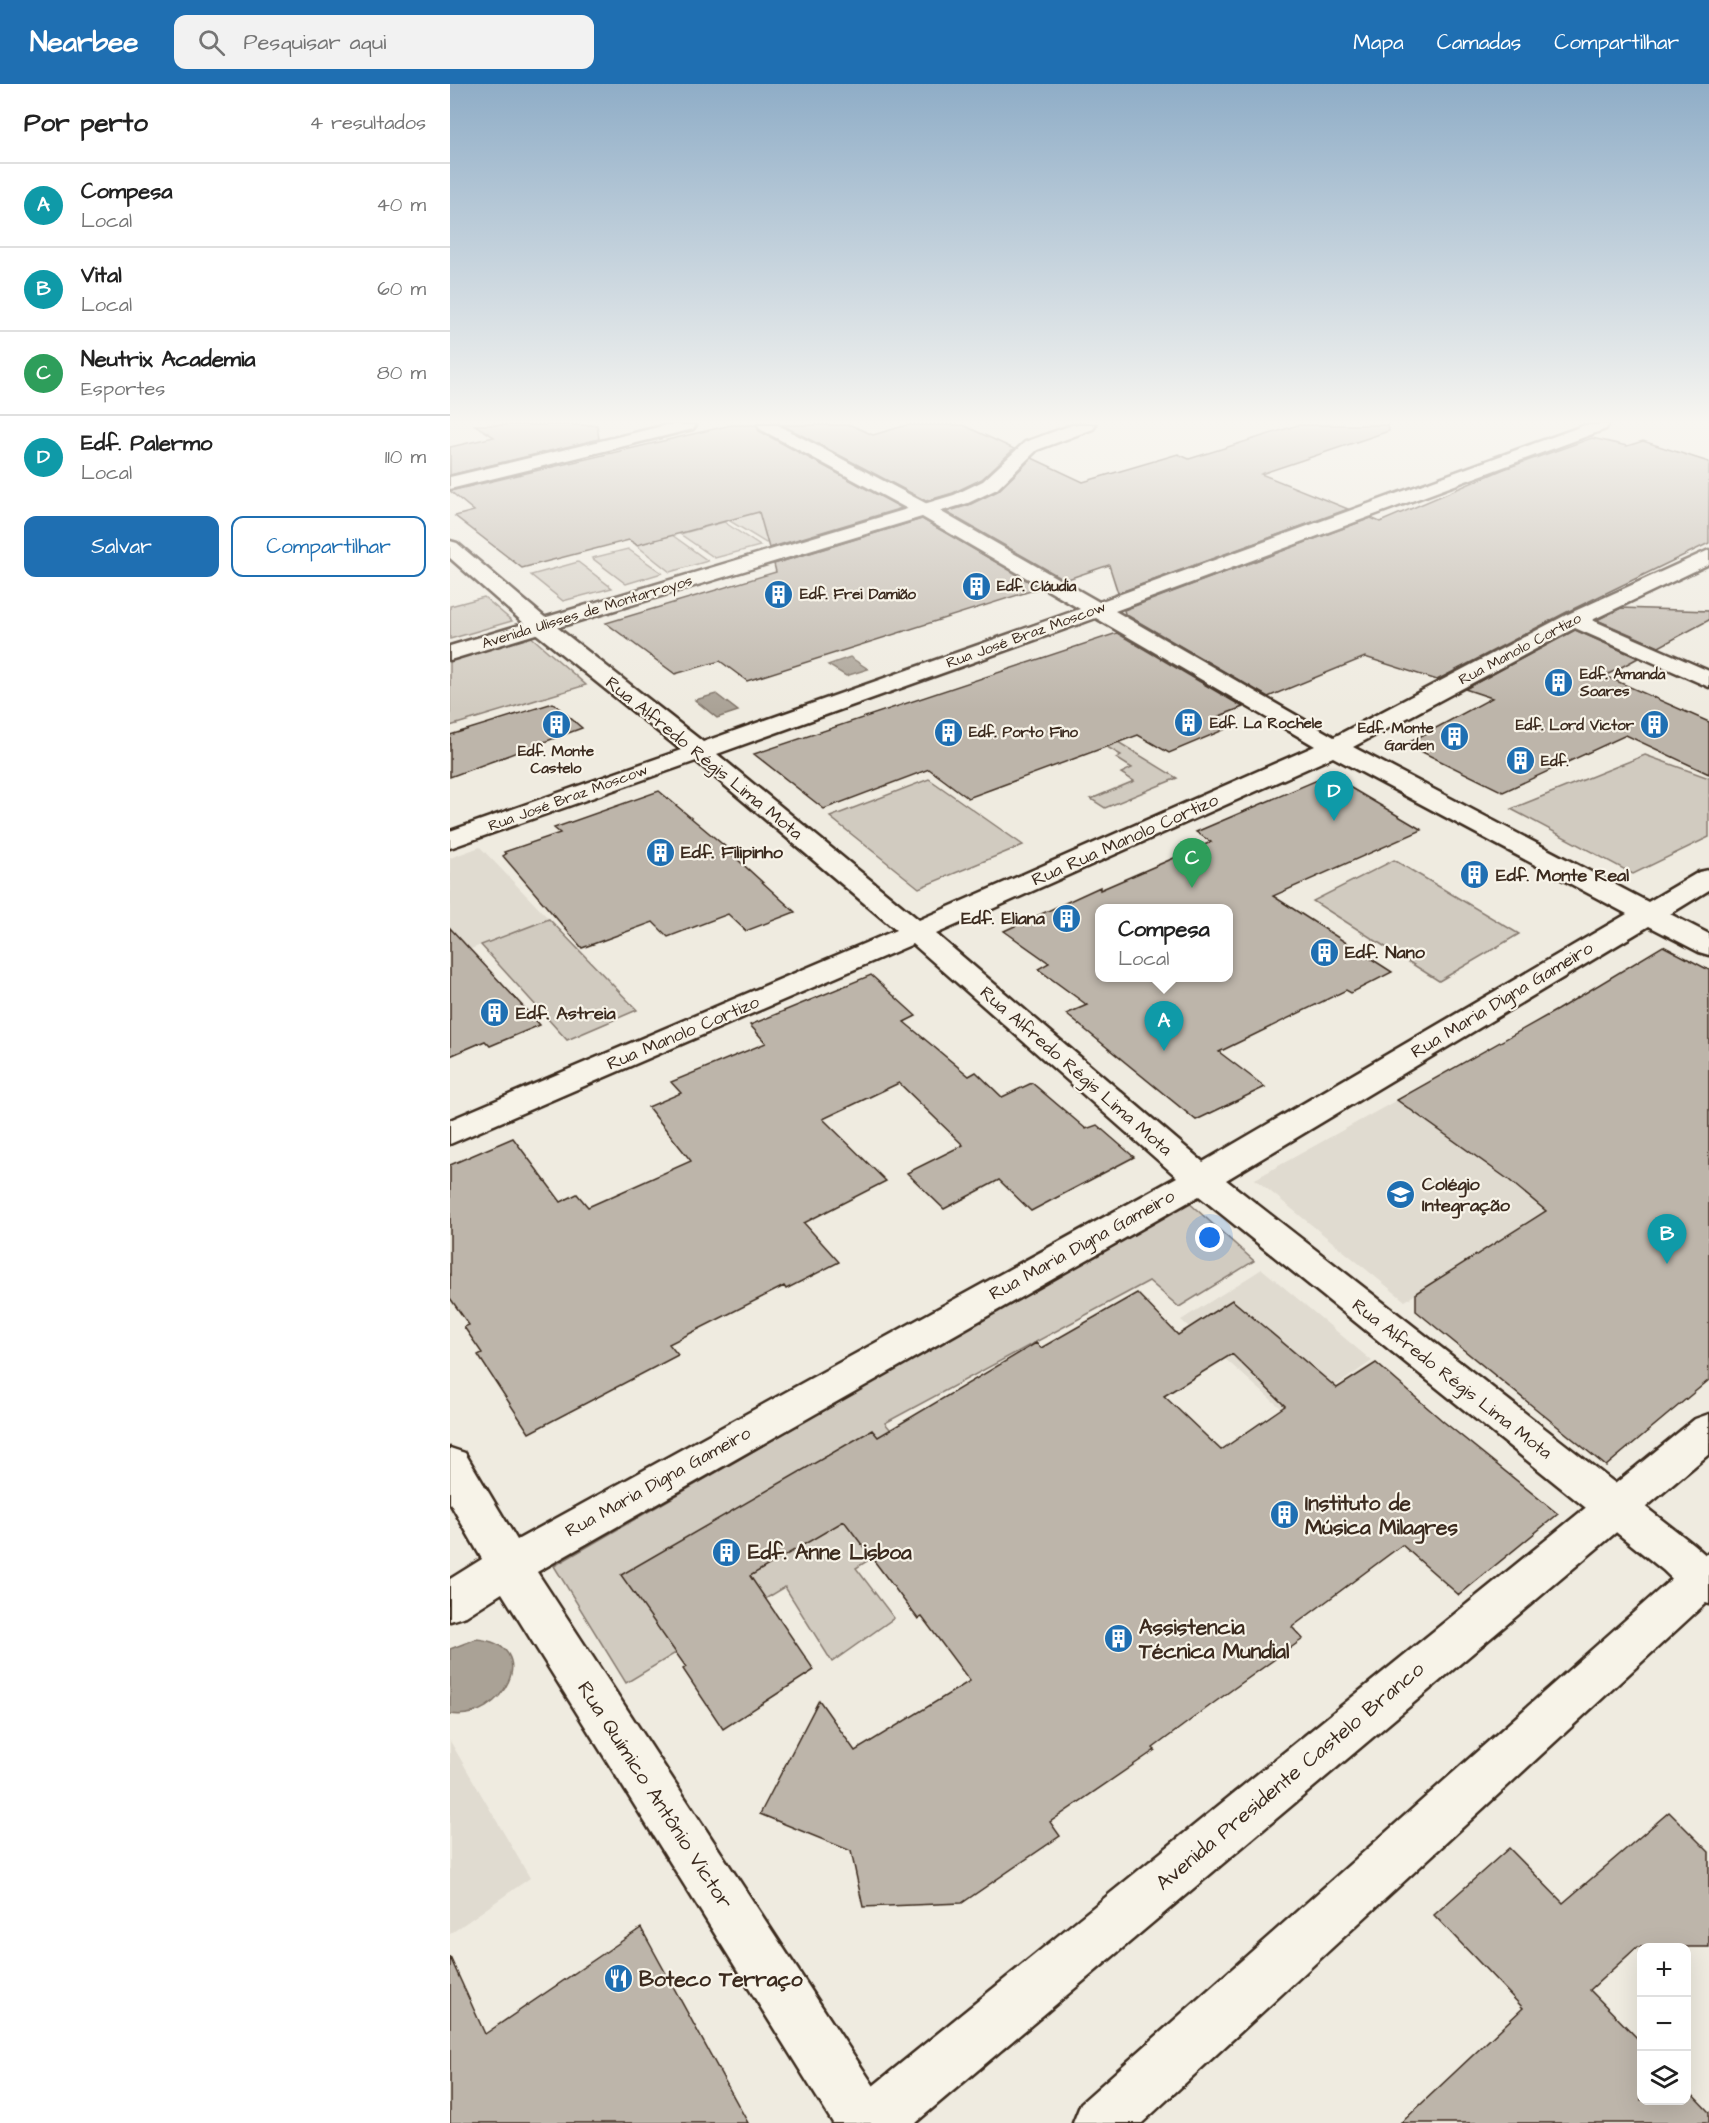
<!DOCTYPE html>
<html lang="pt">
<head>
<meta charset="utf-8">
<style>
	:root { --surface:#fff; --page:#f2f2f2; --text:#222; --muted:#767676; --line:#e0e0e0; --accent:#1f6fb2 }
	body { margin:0; font-family:"Architects Daughter",sans-serif; background:var(--page); color:var(--text) }
	.controls { position:absolute; right:18px; bottom:18px; display:grid; overflow:hidden; border-radius:12px; box-shadow:0 6px 24px #0002 }
	.controls button { width:54px; height:54px; display:grid; place-items:center; padding:0; border:0; border-bottom:2px solid var(--line); background:var(--surface); color:var(--text); font:30px sans-serif }
	.you { position:absolute; left:760px; top:1154px; width:21px; height:21px; margin:-15px; border:4px solid #fff; border-radius:50%; background:#1a73e8; box-shadow:0 0 0 9px #1a73e833 }
	.badge { display:grid; place-items:center; width:39px; height:39px; border-radius:50%; background:var(--accent); color:#fff; font-size:20px; font-weight:700 }
	.pin { position:absolute; translate:-50% -50px; filter:drop-shadow(0 2px 3px #0008) }
	.pin::after { content:''; position:absolute; top:32px; width:21px; height:18px; background:inherit; clip-path:polygon(0 0,100% 0,50% 100%) }
	.popup { position:absolute; left:645px; top:820px; width:138px; height:78px; box-sizing:border-box; display:grid; place-content:center; border-radius:12px; background:var(--surface); filter:drop-shadow(0 2px 4px #0005); font-size:20px; white-space:nowrap; color:var(--muted) }
	.popup b { font-size:22px; color:var(--text) }
	.popup::after { content:''; position:absolute; left:50%; top:100%; margin-left:-12px; border:12px solid transparent; border-top-color:var(--surface) }
	.list { margin:0; padding:0; list-style:none }
	h2 { display:flex; justify-content:space-between; align-items:center; height:78px; margin:0; padding:0 24px; font-size:26px }
	h2 small { font-size:20px; font-weight:400; color:var(--muted) }
	.list li { display:grid; grid-template-columns:39px 1fr auto; gap:18px; align-items:center; box-sizing:border-box; height:84px; padding:0 24px; border-top:2px solid var(--line) }
	.list b { display:block; font-size:22px; white-space:nowrap }
	.list p { margin:0; font-size:20px; white-space:nowrap; color:var(--muted) }
	.list em { font-size:20px; font-style:normal; color:var(--muted) }
	.actions { display:flex; gap:12px; padding:18px 24px }
	.actions a { flex:1; padding:14px 0; border:2px solid var(--accent); border-radius:12px; text-align:center; font-size:21px; color:var(--accent) }
	.actions .main { background:var(--accent); color:#fff }
	.icon { flex:none; width:33px; height:33px; fill:none; stroke:currentColor; stroke-width:2; stroke-linecap:round; stroke-linejoin:round }
	.map { position:relative; flex:none; width:1259px; height:2039px; overflow:hidden }
	header { display:flex; align-items:center; gap:36px; box-sizing:border-box; height:84px; padding:0 30px; background:var(--accent); color:#fff }
	header strong { font-size:28px }
	nav { display:flex; gap:33px; margin-inline-start:auto; font-size:21px }
	.search { width:420px; height:54px; background:var(--page); display:flex; align-items:center; gap:15px; box-sizing:border-box; padding:0 21px; border-radius:12px; color:var(--muted); font-size:22px }
	main { display:flex }
	aside { flex:1; background:var(--surface) }
	.map>svg:first-child { display:block }
</style>
</head>
<body>
<header>
<strong>Nearbee</strong>
<div class="search"><svg class="icon" aria-label="search" viewBox="0 0 24 24"><circle cx="10" cy="10" r="6"/><path d="M15 15l6 6"/></svg>Pesquisar aqui</div>
<nav><a>Mapa</a><a>Camadas</a><a>Compartilhar</a></nav>
</header>
<main>
<aside>
<h2>Por perto<small>4 resultados</small></h2>
<ul class="list">
<li><span class="badge" style="background:#0f9aa8">A</span><div><b>Compesa</b><p>Local</p></div><em>40 m</em></li>
<li><span class="badge" style="background:#0f9aa8">B</span><div><b>Vital</b><p>Local</p></div><em>60 m</em></li>
<li><span class="badge" style="background:#2e9e5b">C</span><div><b>Neutrix Academia</b><p>Esportes</p></div><em>80 m</em></li>
<li><span class="badge" style="background:#0f9aa8">D</span><div><b>Edf. Palermo</b><p>Local</p></div><em>110 m</em></li>
</ul>
<div class="actions"><a class="main">Salvar</a><a>Compartilhar</a></div>
</aside>
<div class="map">
<svg width="1259" height="2039" viewBox="0 0 1259 2039">
	<rect width="100%" height="100%" fill="#efebe0"/>
	<filter id="ink" filterUnits="userSpaceOnUse"><feTurbulence type="fractalNoise" baseFrequency=".0167" numOctaves="2"/><feDisplacementMap in="SourceGraphic" scale="12" xChannelSelector="R" yChannelSelector="G"/><feConvolveMatrix kernelMatrix="1 2 1 2 8 2 1 2 1" color-interpolation-filters="sRGB"/></filter>
	<g filter="url(#ink)">
		<path fill="#e0dbd0" d="M30,763L99,835L0,873V774Z
			M947,1016L1099,1124L955,1217L805,1095Z
			M812,1185L922,1277L841,1333L731,1236Z
			M0,1657L80,1794L0,1850Z"/>
		<path fill="#d1cbc0" stroke="#867a6f" stroke-width="1.5" d="M301,418L353,449L316,459L265,428Z
			M274,438L310,462L265,474L230,450Z
			M222,451L258,477L220,488L186,461Z
			M178,465L212,489L176,500L142,474Z
			M128,478L162,504L113,517L81,491Z
			M34,513L62,537L0,555V522Z
			M78,550L136,601L0,642V572Z
			M668,658L727,694L655,724L641,715L684,697L671,689L682,684L666,674L671,671L657,663Z
			M1195,671L1259,694V753L1183,790L1061,725Z
			M479,695L573,761L469,804L380,733Z
			M944,776L1069,850L989,897L863,817Z
			M99,835L187,926L117,956L31,861Z
			M737,1117L804,1177L729,1223L699,1197L435,1339L504,1422L406,1484L444,1534L382,1578L335,1503L176,1599L104,1482Z"/>
		<path fill="#aaa296" stroke="#7e7266" stroke-width="1.5" d="M400,573L418,585L396,592L378,581Z
			M266,610L288,627L267,634L245,616Z
			M26,1555C94,1560 53,1639 0,1630V1565Z"/>
		<path fill="#bdb5aa" stroke="#3b2a1e" stroke-width="1.5" fill-rule="evenodd" d="M25,341H147L149,355L0,391V363L44,353Z
			M281,341H306L309,347L452,424L319,464L309,428L187,461L179,456L72,484L5,432L24,427L0,407Z
			M332,341H401L423,351L457,341H513L564,365L532,395L503,409L476,417Z
			M848,341H938L939,347L811,390L898,425L668,509L659,481L615,496L496,428L519,421L548,407L582,374L633,398L728,370L739,375Z
			M1142,354L1177,362L1193,357L1259,378V459L1115,529L987,596L915,573L818,613L675,530L674,526L921,434L930,438L1054,385Z
			M472,435L590,504L297,597L270,577L225,590L156,539L326,488L324,480Z
			M1171,524L1259,527V536L1209,563L1147,536Z
			M1125,546L1188,574L1155,592L1259,638V690L1176,651L1053,708L956,660L1042,614L1015,605Z
			M667,549L793,623L767,633L783,642L719,669L688,651L518,714L479,685L374,725L304,670Z
			M103,619L132,644L0,693V651Z
			M879,691L972,746L823,812L942,888L901,909L896,906L769,968L815,1003L746,1036L616,930L637,921L588,885L599,879L554,847L650,803V806L761,758L746,748ZM650,825H778V894H650Z
			M209,707L277,764H275L345,828L296,847L278,830L218,853L203,838L132,864L53,772L56,770L54,768L110,749L104,744Z
			M0,844L90,941L40,962L35,957L0,972Z
			M1213,862L1259,886V1296L1156,1382L966,1227V1209L1096,1127L1059,1096L947,1016L1107,926Z
			M421,891L466,932L454,938L519,992L526,988L552,1013L582,999L636,1045L647,1041L684,1073L581,1127L549,1096L494,1125L457,1089L513,1061L449,999L373,1035L436,1097L354,1139L389,1178L336,1205L334,1202L219,1260L228,1271L79,1349L28,1271L32,1269L14,1243L19,1241L0,1214V1081L63,1054L111,1118L127,1110L138,1123L241,1077L198,1023L231,1009L221,998L316,959L300,941Z
			M687,1209L728,1251L782,1216L887,1304L926,1279L994,1338L1108,1430L1009,1511L952,1461L842,1543L853,1555L765,1618L703,1664L705,1666L600,1738L610,1752L512,1819L413,1823L401,1767L310,1730L369,1616L405,1667L520,1597L472,1533L468,1535L394,1437L300,1492L364,1586L273,1645L233,1585L236,1583L171,1491L422,1346L428,1353L586,1259L591,1264ZM782,1270L835,1322L771,1366L714,1312Z
			M1219,1728L1259,1768V1863H1187L1140,1906L1191,1958V2016H1236V2004L1259,2028V2039H951L1073,1924L984,1831L1059,1764L1113,1819Z
			M191,1844L298,2039H0V1873L35,1950Z"/>
		<g fill="none" stroke-linecap="round" stroke-linejoin="round">
			<defs>
				<path id="street" d="M217,341H246L243,345L0,405V393Z
					M308,341H328L481,422L649,518L1135,341H1158L1156,345L665,527L884,653L1116,531L1259,466V480L1142,536L1259,587V603L1125,544L903,663L1198,818L1249,788L1259,786V806L1220,830L1259,850V871L1249,868L1199,842L776,1096L1243,1460L1259,1474V1520L1243,1515L1213,1486L749,1112L87,1488L435,2019L443,2039H383L52,1509L16,1532L0,1537V1495L32,1475L0,1419V1364L15,1369L67,1456L727,1093L463,860L0,1060V1036L446,846L246,677L0,764V747L231,666L83,547L0,474V457L7,459L99,537L253,658L630,525L467,430L310,345ZM646,534L865,662L469,836L267,670ZM883,673L1177,830L753,1078L486,850Z"/>
				<path id="secondary" d="M622,341H646L643,345L587,366L547,405L518,419L0,576V562L504,411L533,397L575,358Z"/>
				<path id="primary" d="M1259,1330V1370L465,2039H394L402,2019L1245,1335Z
					M1259,1469V1516L692,2039H623L631,2019L1244,1475Z"/>
			</defs>
			<use href="#street" stroke="#3b2a1e" stroke-width="5"/>
			<use href="#secondary" stroke="#3b2a1e" stroke-width="5"/>
			<use href="#primary" stroke="#3b2a1e" stroke-width="5"/>
			<use href="#street" fill="#f7f3e8" fill-rule="evenodd"/>
			<use href="#secondary" fill="#f7f3e8" fill-rule="evenodd"/>
			<use href="#primary" fill="#f7f3e8" fill-rule="evenodd"/>
		</g>
	</g>
	<linearGradient id="sky" x2="0" y2="1"><stop stop-color="#8fadc7"/><stop offset="0.54" stop-color="#f8f6f1"/><stop offset="1" stop-color="#f8f6f1" stop-opacity="0"/></linearGradient>
	<rect width="1259" height="626" fill="url(#sky)"/>
	<defs>
		<symbol id="building-disc" viewBox="-11 -11 22 22"><circle r="9.5" fill="#1f6fb2" stroke="#f7f3e8"/><path d="M-4-6H4V6H1V3H-1V6H-4ZM-2.5-4.3h1.7v1.8h-1.7ZM.8-4.3h1.7v1.8H.8ZM-2.5-1h1.7V.8h-1.7ZM.8-1h1.7V.8H.8Z" fill="#fff"/></symbol>
		<symbol id="school-disc" viewBox="-11 -11 22 22"><circle r="9.5" fill="#1f6fb2" stroke="#f7f3e8"/><path d="M0-5L7-2L0 1L-7-2ZM-4 1L0 2.5L4 1V4Q0 6-4 4Z" fill="#fff"/></symbol>
		<symbol id="restaurant-disc" viewBox="-11 -11 22 22"><circle r="9.5" fill="#1f6fb2" stroke="#f7f3e8"/><path d="M-5-6h1v4h1v-4h1v4h1v-4h1v5L-1.5 .5V6h-2V.5L-5-1ZM5-6V6H3V1.5H1.5Q1.5-4 5-6Z" fill="#fff"/></symbol>
	</defs>
	<g fill-rule="evenodd">
		<use href="#building-disc" x="510" y="486" width="33" height="33"/>
		<use href="#building-disc" x="312" y="494" width="33" height="33"/>
		<use href="#building-disc" x="1092" y="582" width="33" height="33"/>
		<use href="#building-disc" x="722" y="622" width="33" height="33"/>
		<use href="#building-disc" x="90" y="624" width="33" height="33"/>
		<use href="#building-disc" x="1188" y="624" width="33" height="33"/>
		<use href="#building-disc" x="482" y="632" width="33" height="33"/>
		<use href="#building-disc" x="988" y="636" width="33" height="33"/>
		<use href="#building-disc" x="1054" y="660" width="33" height="33"/>
		<use href="#building-disc" x="194" y="752" width="33" height="33"/>
		<use href="#building-disc" x="1008" y="774" width="33" height="33"/>
		<use href="#building-disc" x="600" y="818" width="33" height="33"/>
		<use href="#building-disc" x="858" y="852" width="33" height="33"/>
		<use href="#building-disc" x="28" y="912" width="33" height="33"/>
		<use href="#school-disc" x="934" y="1094" width="33" height="33"/>
		<use href="#building-disc" x="818" y="1414" width="33" height="33"/>
		<use href="#building-disc" x="260" y="1452" width="33" height="33"/>
		<use href="#building-disc" x="652" y="1538" width="33" height="33"/>
		<use href="#restaurant-disc" x="152" y="1878" width="33" height="33"/>
	</g>
	<g text-anchor="middle" dominant-baseline="central" stroke-width="4.5" stroke-linejoin="round" paint-order="stroke">
		<g font-size="15" font-weight="bold" fill="#3b2a1e" stroke="#f7f3e8" text-anchor="start">
			<text x="547" y="502">Edf. Cláudia</text>
			<text x="350" y="510">Edf. Frei Damião</text>
			<text x="1130" y="590">Edf. Amanda<tspan x="1130" dy="17">Soares</tspan></text>
			<text x="760" y="639">Edf. La Rochele</text>
			<text x="1184" y="641" text-anchor="end">Edf. Lord Victor</text>
			<text x="984" y="644" text-anchor="end">Edf. Monte<tspan x="984" dy="17">Garden</tspan></text>
			<text x="519" y="648">Edf. Porto Fino</text>
			<text x="106" y="667" text-anchor="middle">Edf. Monte<tspan x="106" dy="17">Castelo</tspan></text>
			<text x="1091" y="677">Edf.</text>
		</g>
		<g font-size="15" fill="#3b2a1e" stroke="#f7f3e8">
			<text transform="translate(137 528) rotate(-17)">Avenida Ulisses de Montarroyos</text>
			<text transform="translate(576 551) rotate(-20)">Rua José Braz Moscow</text>
			<text transform="translate(1070 565) rotate(-28)">Rua Manolo Cortizo</text>
			<text transform="translate(118 714) rotate(-20)">Rua José Braz Moscow</text>
		</g>
		<g font-size="18" fill="#3b2a1e" stroke="#f7f3e8">
			<text transform="translate(254 674) rotate(39)">Rua Alfredo Régis Lima Mota</text>
			<text transform="translate(675 756) rotate(-24)">Rua Rua Manolo Cortizo</text>
			<text transform="translate(1052 916) rotate(-31)">Rua Maria Digna Gameiro</text>
			<text transform="translate(233 949) rotate(-23)">Rua Manolo Cortizo</text>
			<text transform="translate(626 987) rotate(41)">Rua Alfredo Régis Lima Mota</text>
			<text transform="translate(632 1161) rotate(-29)">Rua Maria Digna Gameiro</text>
			<text transform="translate(1002 1295) rotate(38)">Rua Alfredo Régis Lima Mota</text>
			<text transform="translate(208 1398) rotate(-29)">Rua Maria Digna Gameiro</text>
		</g>
		<g font-size="18" font-weight="bold" fill="#3b2a1e" stroke="#f7f3e8" text-anchor="start">
			<text x="231" y="768">Edf. Filipinho</text>
			<text x="1046" y="791">Edf. Monte Real</text>
			<text x="595" y="834" text-anchor="end">Edf. Eliana</text>
			<text x="895" y="868">Edf. Nano</text>
			<text x="66" y="929">Edf. Astreia</text>
			<text x="972" y="1100">Colégio<tspan x="972" dy="21">Integração</tspan></text>
		</g>
		<g font-size="21" font-weight="bold" fill="#3b2a1e" stroke="#f7f3e8" text-anchor="start">
			<text x="855" y="1419">Instituto de<tspan x="855" dy="24">Música Milagres</tspan></text>
			<text x="298" y="1468">Edf. Anne Lisboa</text>
			<text x="689" y="1543">Assistencia<tspan x="689" dy="24">Técnica Mundial</tspan></text>
			<text x="189" y="1895">Boteco Terraço</text>
		</g>
		<g font-size="21" fill="#3b2a1e" stroke="#f7f3e8">
			<text transform="translate(840 1692) rotate(-40)">Avenida Presidente Castelo Branco</text>
			<text transform="translate(205 1711) rotate(57)">Rua Químico Antônio Victor</text>
		</g>
	</g>
</svg>
<div class="controls">
<button>+</button>
<button>−</button>
<button><svg class="icon" aria-label="layers" viewBox="0 0 24 24"><path d="M12 4l9 5-9 5-9-5zM3 14l9 5 9-5"/></svg></button>
</div>
<div class="you"></div>
<div class="pin badge" style="left:714px;top:967px;background:#0f9aa8">A</div>
<div class="popup"><b>Compesa</b>Local</div>
<div class="pin badge" style="left:1217px;top:1180px;background:#0f9aa8">B</div>
<div class="pin badge" style="left:742px;top:804px;background:#2e9e5b">C</div>
<div class="pin badge" style="left:884px;top:737px;background:#0f9aa8">D</div>
</div>
</main>
</body>
</html>
